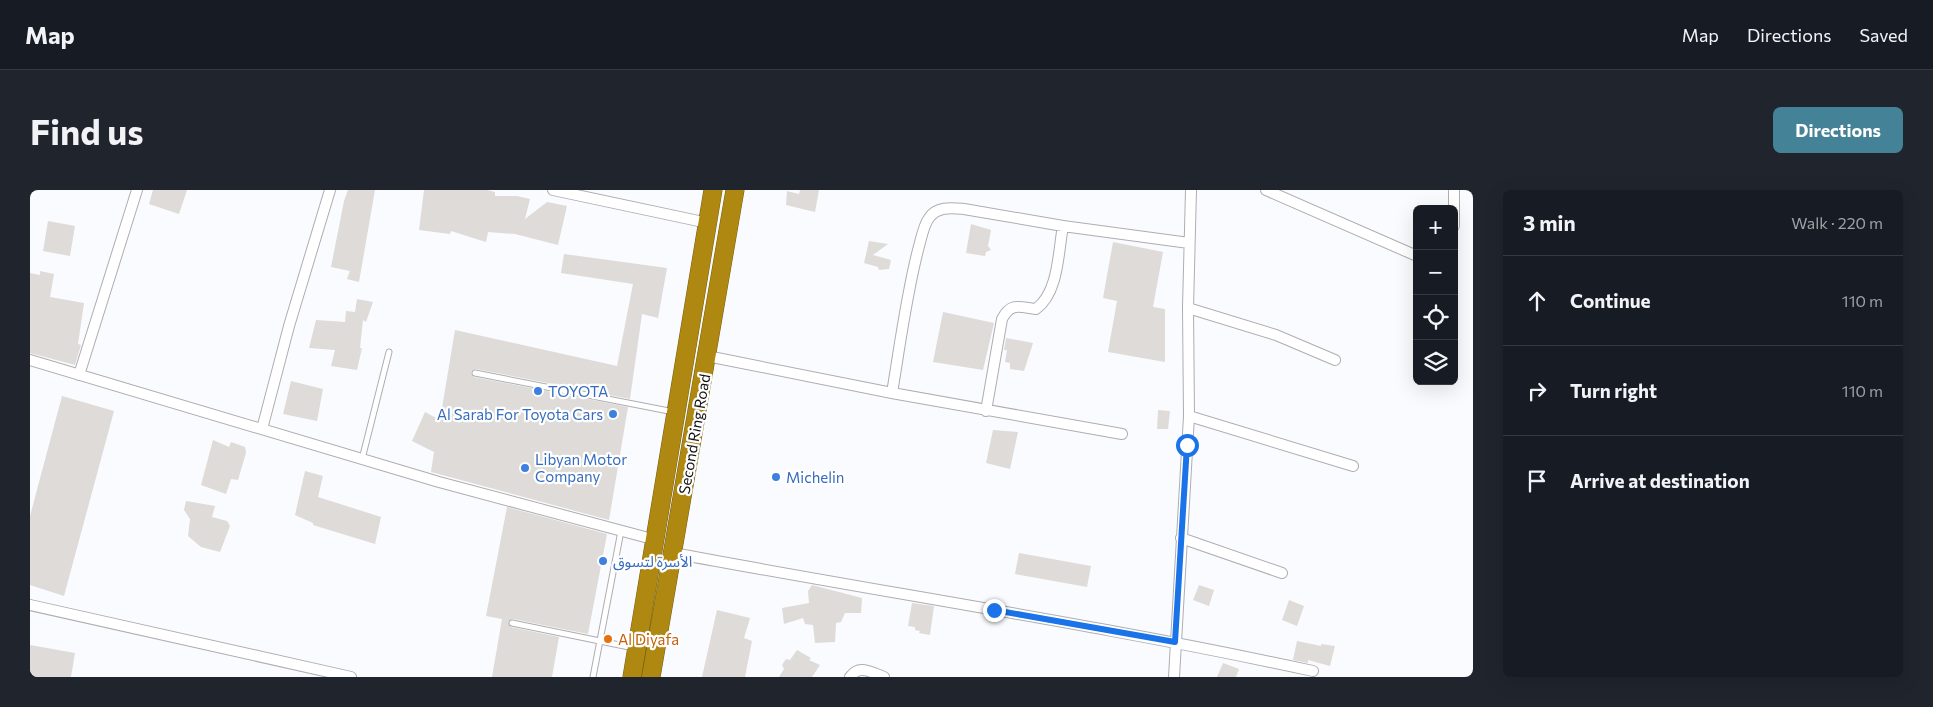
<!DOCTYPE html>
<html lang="en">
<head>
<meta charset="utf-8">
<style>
	:root { --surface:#171b24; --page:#20242c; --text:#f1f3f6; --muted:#9ea1a6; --line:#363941; --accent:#448297 }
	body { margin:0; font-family:Commissioner,"Noto Sans Arabic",sans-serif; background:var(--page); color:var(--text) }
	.controls { position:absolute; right:15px; top:15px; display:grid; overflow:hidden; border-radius:8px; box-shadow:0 5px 20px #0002 }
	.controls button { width:45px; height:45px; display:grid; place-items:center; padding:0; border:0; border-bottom:1px solid var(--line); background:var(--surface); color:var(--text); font:25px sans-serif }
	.stop { position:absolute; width:15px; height:15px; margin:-11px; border:4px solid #1a73e8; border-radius:50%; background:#fff }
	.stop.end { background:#1a73e8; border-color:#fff; box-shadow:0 1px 5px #0008 }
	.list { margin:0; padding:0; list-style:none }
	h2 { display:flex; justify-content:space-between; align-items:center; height:65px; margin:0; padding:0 20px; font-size:21px }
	h2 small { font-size:16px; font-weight:400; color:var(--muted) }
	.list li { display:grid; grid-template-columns:32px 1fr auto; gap:15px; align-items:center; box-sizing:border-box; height:90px; padding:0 20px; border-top:1px solid var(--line) }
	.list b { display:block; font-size:19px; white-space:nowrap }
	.list em { font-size:16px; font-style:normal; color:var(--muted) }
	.icon { flex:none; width:28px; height:28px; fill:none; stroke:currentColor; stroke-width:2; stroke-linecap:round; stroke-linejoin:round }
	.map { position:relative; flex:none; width:1443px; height:487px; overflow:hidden; border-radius:8px }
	header { display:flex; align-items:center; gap:30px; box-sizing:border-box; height:70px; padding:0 25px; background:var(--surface); border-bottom:1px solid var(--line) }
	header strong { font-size:24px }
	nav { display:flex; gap:28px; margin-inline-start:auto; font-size:18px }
	.intro { display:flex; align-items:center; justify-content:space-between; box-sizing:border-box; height:120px; padding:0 30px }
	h1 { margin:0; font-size:35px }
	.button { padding:12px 22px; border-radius:8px; background:var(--accent); color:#fff; font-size:18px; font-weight:700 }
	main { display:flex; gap:30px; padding:0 30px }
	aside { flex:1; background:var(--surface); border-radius:8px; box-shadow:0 5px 20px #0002 }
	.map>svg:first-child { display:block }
</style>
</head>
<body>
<header>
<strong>Map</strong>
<nav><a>Map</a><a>Directions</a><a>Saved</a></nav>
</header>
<div class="intro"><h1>Find us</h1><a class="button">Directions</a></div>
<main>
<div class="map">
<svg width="1443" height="487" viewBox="0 0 1443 487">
	<rect width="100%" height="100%" fill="#fafbfe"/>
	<path fill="#dedbd8" d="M123,0H157L149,24L119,14Z
		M318,0H345L329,92L317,89L320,81L301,77L314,11Z
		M394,0H457L465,2V6H487L500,9L495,29L517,12L537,16L528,55L485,44L458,42L456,52L421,41L420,44L389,40Z
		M770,0H789L785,22L756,15L757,1L769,4Z
		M18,31L45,36L40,66L13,61Z
		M941,34L961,40L958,56L961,60L956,62L955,66L936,63Z
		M839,51L858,54L843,65L861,70L859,79L849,80L848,77L834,73Z
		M1083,52L1133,62L1123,117L1135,119V172L1078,162L1087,111L1073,108Z
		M534,64L637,78L628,128L612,124L600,209L446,179L442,180L441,184L444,187L598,217L579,330L401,282L404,262L382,251L395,222L410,230L425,140L587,176L603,94L531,83Z
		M10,81L24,84L20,107L54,113L48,154L51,155L45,175L0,163V83L10,85Z
		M327,109L343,112L336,132L333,130L330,158H332L327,180L301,176L305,160L279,158L286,130L315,132L316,121L325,122Z
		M913,122L964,133L953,180L903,172Z
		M976,148L1003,153L994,181L980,179V173L975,172L977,160H974Z
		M261,191L293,199L287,231L253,224Z
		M32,206L84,221L34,406L0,395V326Z
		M1128,220L1140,221L1138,239H1127Z
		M963,240L988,242L980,279L956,273Z
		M183,250L199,257L201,252L215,257L216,263L208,290L201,289L196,304L171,295Z
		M275,281L293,286L288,307L351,327L345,354L283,335V333L265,325Z
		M156,311L185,316L182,327L197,331L200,336L190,362L171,357L158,346L160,329L154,320Z
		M477,317L577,344L558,444L483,429L478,432L481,437L529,447L522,487H462L472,429L456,426Z
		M989,363L1061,376L1057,397L985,384Z
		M782,395L832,408L831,423H815L811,432L806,433L805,452L785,453L783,435L775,434L773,428L754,434L752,418L779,413L778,401Z
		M1169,395L1184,400L1179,416L1163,410Z
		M1259,410L1274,416L1267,436L1252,430Z
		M882,413L904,416L900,445L889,443L890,441L885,440V437L878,436Z
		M687,420L720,428L714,448L722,451L715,487H672Z
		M1267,451L1291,456V454L1305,456L1300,476L1278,470V473L1263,470Z
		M0,455L45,463L41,487H0Z
		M767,460L781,468L779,470L790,475L782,487H749L754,479L752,475L756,469L760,470Z
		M1193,473L1209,479L1206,487H1187Z"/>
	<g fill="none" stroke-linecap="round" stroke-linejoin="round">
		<defs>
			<path id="lane" d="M445,183L644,222
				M332,269L359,162
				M482,433L604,458
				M563,487L591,341"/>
			<path id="street" d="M523,0L678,33
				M1236,0L1387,66
				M1424,0V36
				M1158,118L1246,145L1305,170
				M677,166L862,203L1092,244
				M0,170L409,292L626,350
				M49,185L107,0
				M862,203C870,155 876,107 888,60C891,50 893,36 899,28C907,16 922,18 934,19L1033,36L1159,53
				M956,221L972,129C981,112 989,117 1006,119C1029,102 1028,62 1033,36
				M1159,226L1323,276
				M232,239L259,136L300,0
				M1151,348L1252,383
				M643,363C856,403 1071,435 1283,481
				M0,415L321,487
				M820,487C829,474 841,482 854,487
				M1144,487L1159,226L1158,118L1161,0"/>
			<path id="highway" d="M602,487L683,0
				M621,487L705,0"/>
		</defs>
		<use href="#lane" stroke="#aeaeb2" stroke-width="7"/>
		<use href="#street" stroke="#aeaeb2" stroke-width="12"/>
		<use href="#highway" stroke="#775f11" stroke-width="19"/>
		<use href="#lane" stroke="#fff" stroke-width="5"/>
		<use href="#street" stroke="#fff" stroke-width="10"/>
		<use href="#highway" stroke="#ae8810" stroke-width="18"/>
	</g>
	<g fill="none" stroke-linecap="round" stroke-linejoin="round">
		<path stroke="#1a73e8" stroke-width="6" d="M964,420L1145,452L1157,255"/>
	</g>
	<g fill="#3f7fe0" stroke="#fff" stroke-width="2">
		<circle cx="508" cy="201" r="5"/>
		<circle cx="583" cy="224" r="5"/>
		<circle cx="495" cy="278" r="5"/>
		<circle cx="746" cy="287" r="5"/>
		<circle cx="573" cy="371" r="5"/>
	</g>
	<circle fill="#e8710a" stroke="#fff" stroke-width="2" cx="578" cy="449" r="5"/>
	<g text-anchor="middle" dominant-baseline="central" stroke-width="4.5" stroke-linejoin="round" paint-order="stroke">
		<g font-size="15" fill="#366cbe" stroke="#fff" text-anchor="start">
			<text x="518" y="201">TOYOTA</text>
			<text x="573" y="224" text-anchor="end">Al Sarab For Toyota Cars</text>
			<text x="505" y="269">Libyan Motor<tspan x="505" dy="17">Company</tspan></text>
			<text x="756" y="287">Michelin</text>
			<text x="583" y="371">الأسرة لتسوق</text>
		</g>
		<g font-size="15" fill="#121314" stroke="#fff">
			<text transform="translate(664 244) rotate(-80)">Second Ring Road</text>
		</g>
		<g font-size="15" fill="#c56008" stroke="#fff" text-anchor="start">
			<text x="588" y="449">Al Diyafa</text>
		</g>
	</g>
</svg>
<div class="controls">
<button>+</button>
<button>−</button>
<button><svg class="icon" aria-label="locate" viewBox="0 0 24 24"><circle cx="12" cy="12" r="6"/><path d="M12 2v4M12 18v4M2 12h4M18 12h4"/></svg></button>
<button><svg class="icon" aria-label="layers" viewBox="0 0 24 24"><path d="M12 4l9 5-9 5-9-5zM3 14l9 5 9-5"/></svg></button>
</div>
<div class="stop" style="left:1157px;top:255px"></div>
<div class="stop end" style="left:964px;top:420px"></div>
</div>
<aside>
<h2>3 min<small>Walk · 220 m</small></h2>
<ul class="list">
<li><svg class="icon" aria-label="ahead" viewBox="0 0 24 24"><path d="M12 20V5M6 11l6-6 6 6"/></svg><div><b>Continue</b></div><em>110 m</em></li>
<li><svg class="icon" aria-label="right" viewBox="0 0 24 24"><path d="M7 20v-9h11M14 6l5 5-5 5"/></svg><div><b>Turn right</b></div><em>110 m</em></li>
<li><svg class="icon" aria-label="arrive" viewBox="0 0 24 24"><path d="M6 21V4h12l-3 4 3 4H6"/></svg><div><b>Arrive at destination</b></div></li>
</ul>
</aside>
</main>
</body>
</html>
